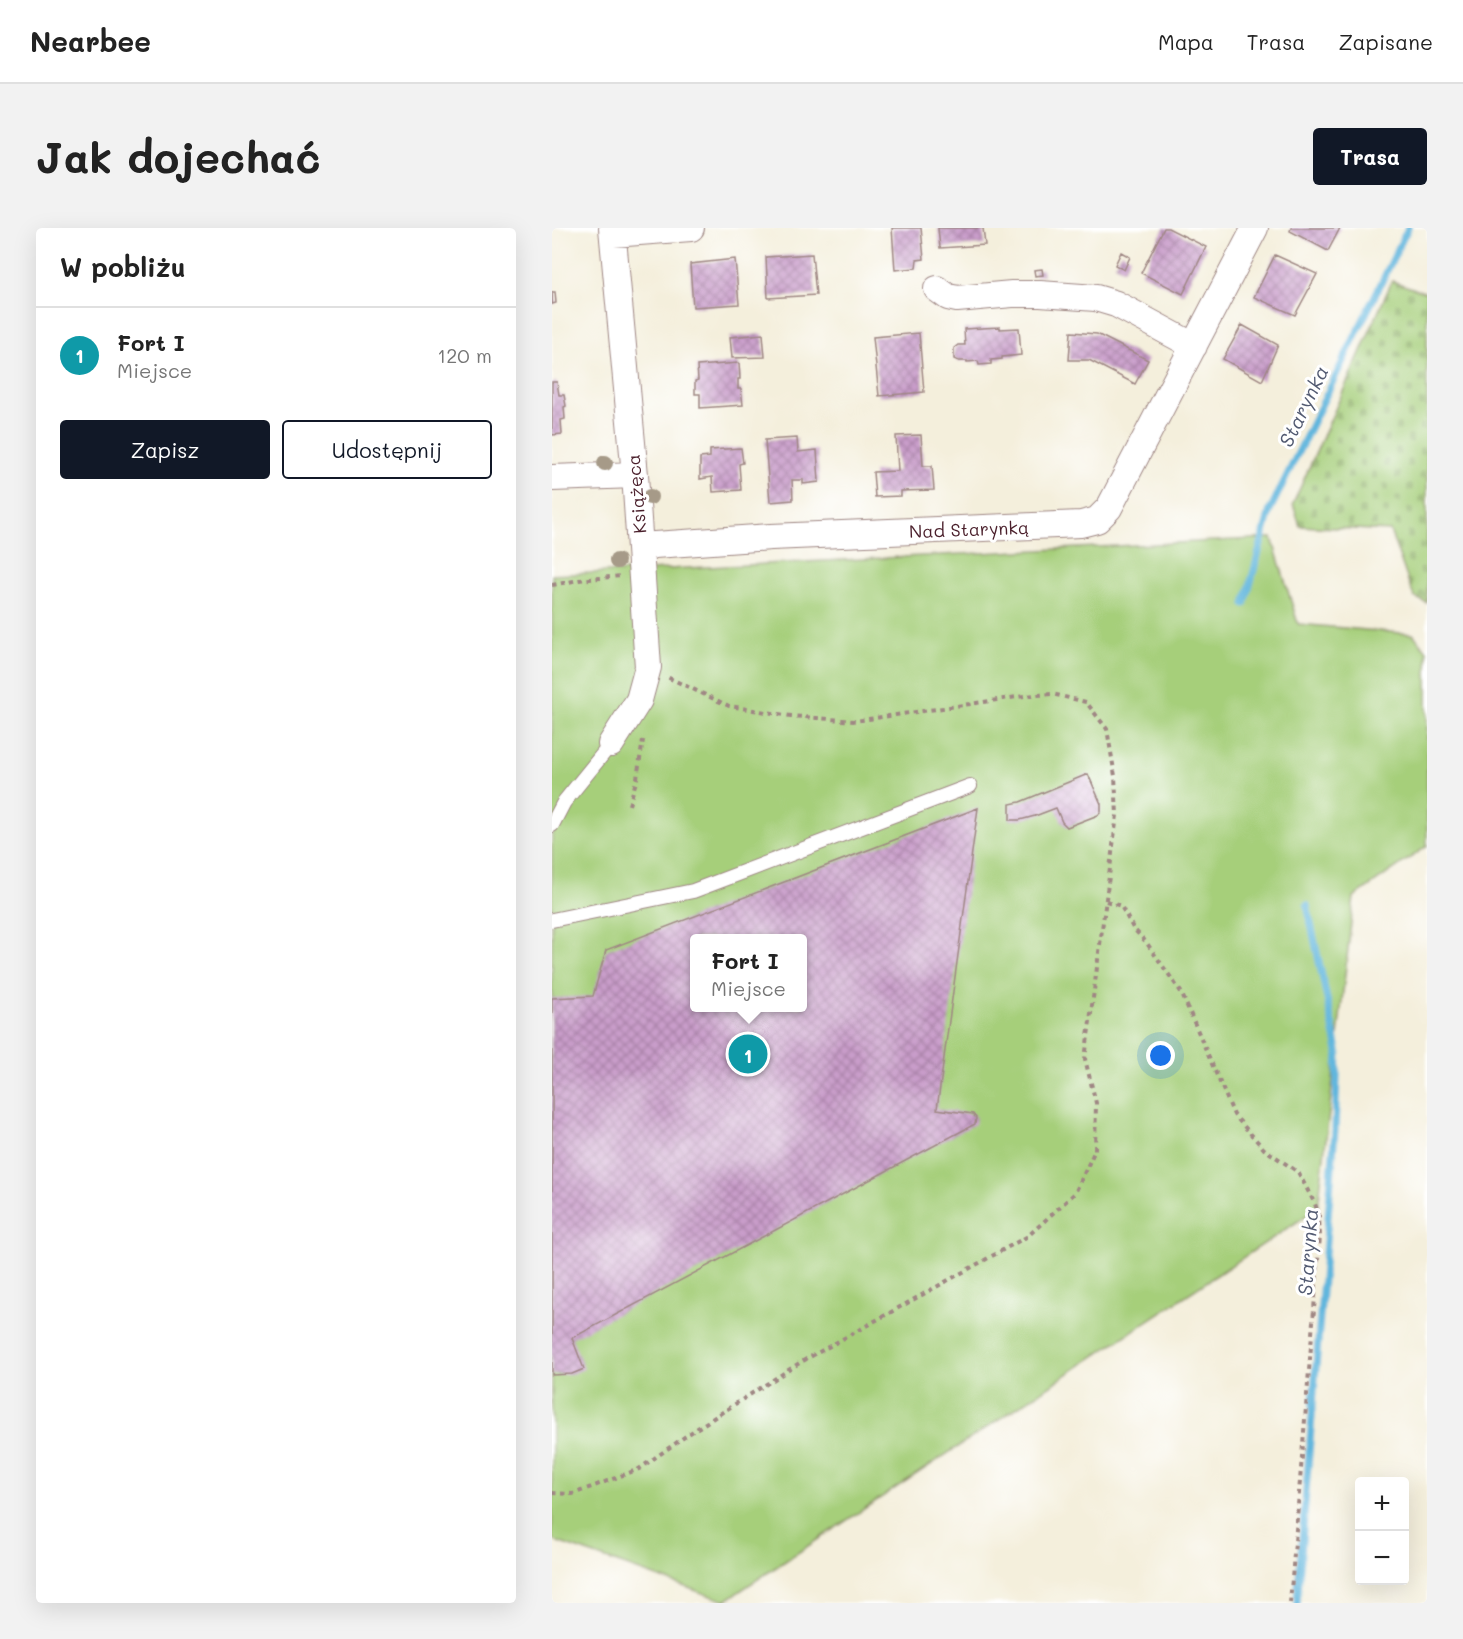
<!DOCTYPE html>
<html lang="pl">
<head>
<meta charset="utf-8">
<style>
	:root { --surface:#fff; --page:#f2f2f2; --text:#222; --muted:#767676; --line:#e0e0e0; --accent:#111827 }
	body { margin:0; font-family:Mali,sans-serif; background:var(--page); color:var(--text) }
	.controls { position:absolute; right:18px; bottom:18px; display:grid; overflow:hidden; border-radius:6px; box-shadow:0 6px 24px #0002 }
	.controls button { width:54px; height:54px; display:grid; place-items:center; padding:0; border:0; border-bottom:2px solid var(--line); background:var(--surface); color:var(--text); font:30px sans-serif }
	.you { position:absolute; left:609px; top:828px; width:21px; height:21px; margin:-15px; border:4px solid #fff; border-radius:50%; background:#1a73e8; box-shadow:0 0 0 9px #1a73e833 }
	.badge { display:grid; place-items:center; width:39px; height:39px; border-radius:50%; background:var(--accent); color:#fff; font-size:20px; font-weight:700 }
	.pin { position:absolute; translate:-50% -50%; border:3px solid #fff; box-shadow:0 2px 6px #0006 }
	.popup { position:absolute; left:138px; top:706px; width:117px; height:78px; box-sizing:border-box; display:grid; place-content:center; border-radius:6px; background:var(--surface); filter:drop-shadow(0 2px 4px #0005); font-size:20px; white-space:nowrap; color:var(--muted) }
	.popup b { font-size:22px; color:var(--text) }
	.popup::after { content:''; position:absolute; left:50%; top:100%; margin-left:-12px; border:12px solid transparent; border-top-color:var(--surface) }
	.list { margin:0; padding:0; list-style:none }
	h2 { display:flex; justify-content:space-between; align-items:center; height:78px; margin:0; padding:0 24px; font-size:26px }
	h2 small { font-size:20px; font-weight:400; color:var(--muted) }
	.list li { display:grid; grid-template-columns:39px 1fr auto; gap:18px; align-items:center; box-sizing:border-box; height:96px; padding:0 24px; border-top:2px solid var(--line) }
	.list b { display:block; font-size:22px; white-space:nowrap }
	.list p { margin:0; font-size:20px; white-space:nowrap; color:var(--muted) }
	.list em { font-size:20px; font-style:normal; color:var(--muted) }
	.actions { display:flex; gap:12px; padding:18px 24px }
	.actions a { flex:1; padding:14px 0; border:2px solid var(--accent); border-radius:6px; text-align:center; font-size:21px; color:var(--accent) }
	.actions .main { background:var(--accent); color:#fff }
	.map { position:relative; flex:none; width:875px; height:1375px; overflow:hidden; border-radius:6px }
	header { display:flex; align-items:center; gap:36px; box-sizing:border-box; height:84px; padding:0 30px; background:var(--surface); border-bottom:2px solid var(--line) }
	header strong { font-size:28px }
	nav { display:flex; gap:33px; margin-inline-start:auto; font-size:21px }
	.intro { display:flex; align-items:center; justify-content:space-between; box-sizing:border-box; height:144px; padding:0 36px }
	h1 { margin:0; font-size:42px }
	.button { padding:15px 27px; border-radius:6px; background:var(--accent); color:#fff; font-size:21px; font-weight:700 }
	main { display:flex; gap:36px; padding:0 36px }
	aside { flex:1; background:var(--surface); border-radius:6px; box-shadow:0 6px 24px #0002 }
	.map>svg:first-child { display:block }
</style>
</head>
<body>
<header>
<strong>Nearbee</strong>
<nav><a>Mapa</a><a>Trasa</a><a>Zapisane</a></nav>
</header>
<div class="intro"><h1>Jak dojechać</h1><a class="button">Trasa</a></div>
<main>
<aside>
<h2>W pobliżu<small></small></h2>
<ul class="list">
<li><span class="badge" style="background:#0f9aa8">1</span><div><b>Fort I</b><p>Miejsce</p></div><em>120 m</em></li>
</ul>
<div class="actions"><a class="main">Zapisz</a><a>Udostępnij</a></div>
</aside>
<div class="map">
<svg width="875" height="1375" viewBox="0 0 875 1375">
	<defs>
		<pattern id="cemetery-stones" width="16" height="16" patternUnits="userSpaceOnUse" patternTransform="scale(1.5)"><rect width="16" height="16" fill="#a6cf7a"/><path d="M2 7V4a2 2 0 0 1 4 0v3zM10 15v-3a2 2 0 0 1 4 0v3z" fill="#90b16a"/></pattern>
		<pattern id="building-cross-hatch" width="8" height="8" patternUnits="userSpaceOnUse" patternTransform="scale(1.5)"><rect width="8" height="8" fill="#c99dca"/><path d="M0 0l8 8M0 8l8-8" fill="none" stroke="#a57fa4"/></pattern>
	</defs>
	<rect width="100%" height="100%" fill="#fff"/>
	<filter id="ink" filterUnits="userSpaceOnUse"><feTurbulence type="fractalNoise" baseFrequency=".0167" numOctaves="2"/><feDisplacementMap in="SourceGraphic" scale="12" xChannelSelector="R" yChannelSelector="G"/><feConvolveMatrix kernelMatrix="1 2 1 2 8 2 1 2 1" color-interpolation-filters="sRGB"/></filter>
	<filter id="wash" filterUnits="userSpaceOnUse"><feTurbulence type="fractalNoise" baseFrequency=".008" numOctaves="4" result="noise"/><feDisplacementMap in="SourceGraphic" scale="24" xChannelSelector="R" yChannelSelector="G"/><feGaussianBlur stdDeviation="1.35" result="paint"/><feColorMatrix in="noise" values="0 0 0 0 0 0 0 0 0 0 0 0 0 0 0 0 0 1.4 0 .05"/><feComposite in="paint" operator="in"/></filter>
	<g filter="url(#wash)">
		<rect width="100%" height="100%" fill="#f4efdc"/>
		<path fill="#a6cf7a" stroke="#787752" stroke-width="1.5" fill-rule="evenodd" d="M720,310L746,396L861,406L875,423V618L802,669L766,980L173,1373L0,1312V347ZM142,710H250V780H142Z"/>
		<path fill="url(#cemetery-stones)" stroke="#787752" stroke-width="1.5" d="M840,53L875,65V375L862,369L838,303L748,298L741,276Z"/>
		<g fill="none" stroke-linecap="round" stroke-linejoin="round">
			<path stroke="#61b6dd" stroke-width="7" d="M693,376L718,282L856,0
				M745,1375L783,902L786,823L755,677"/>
		</g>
		<g id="blocks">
			<path fill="url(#building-cross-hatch)" fill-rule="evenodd" d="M340,0H369L372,31L365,32L364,40L343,42Z
				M386,0H431L433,17L388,20Z
				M612,0H616L654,19L631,66L589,45Z
				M739,0H788L776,23L738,3Z
				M569,24L578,29L572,42L563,37Z
				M260,26L264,67L216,70L214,29Z
				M723,27L765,46L743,87L702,69Z
				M183,31L187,76L141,79L138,36Z
				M490,41L491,47L483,48L482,42Z
				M0,64H3L4,75L0,76Z
				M690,97L726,117L710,153L671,131Z
				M448,99V101L467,100L469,127L450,129V131L439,132V136L427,137L426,133L415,134V133H407L402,131V120L406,117H413L412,101Z
				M519,104L545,106L596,132L583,156L537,132H517Z
				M367,105L372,164L327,168L321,109Z
				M211,106L213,129L180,130L178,109Z
				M187,135L188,151H186V161H189L191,177L148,180V166H143V153L146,152L145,138Z
				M0,154H5L7,167H12L14,178L12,179L13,191L9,192L10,206L0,207Z
				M369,207L371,238H380L382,262L349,263V268L323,269L321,244L346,243L344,208Z
				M245,210L246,224L265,222L267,254L251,256V252H240L241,272L218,274L213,212Z
				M189,220L191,235L187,236L189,262L161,264L160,249L148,251V230L158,229V222Z
				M536,546L549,576V584L546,587L515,599L510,594L504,580L483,588L468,592H458V576L468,574Z
				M426,580L385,881L421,886L424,890L423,896L20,1110L32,1141L20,1146L0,1147V770L41,768L54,722ZM142,710H250V780H142Z"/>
		</g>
	</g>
	<g filter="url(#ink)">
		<use href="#blocks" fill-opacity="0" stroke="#9f8784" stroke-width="1.5"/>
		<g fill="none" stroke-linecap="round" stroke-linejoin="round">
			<defs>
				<path id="service" d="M0,597L12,574L59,516
					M0,692L141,663L418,558"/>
				<path id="minor" d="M61,6L139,0
					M385,61L396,69L405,71L460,66H488L544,70L564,76L642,118
					M0,250L83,247
					M88,318L219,309L529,296L545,292L557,280L703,0
					M59,516L87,472L96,439L83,247L60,0"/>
			</defs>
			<use href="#service" stroke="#9f8784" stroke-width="16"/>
			<use href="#minor" stroke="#9f8784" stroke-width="28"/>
			<path stroke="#9f8784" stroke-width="4" stroke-dasharray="4.5 4.5" stroke-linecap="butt" d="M0,357L27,352L69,348
				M77,577L85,550L91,512
				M554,673L569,678L581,700L594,714L629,764L682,887L712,921L746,944L763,976L767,988L768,1008L738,1375
				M0,1265L21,1266L87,1241L141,1203L249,1134L476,1008L523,965L543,922L544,875L533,831L565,587L563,548L555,501L534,474L500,466L472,468L303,493L239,488L177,478L115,449"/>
			<use href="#service" stroke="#fff" stroke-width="14"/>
			<use href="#minor" stroke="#fff" stroke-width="26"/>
		</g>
		<g fill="#a69a88">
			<circle cx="53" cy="235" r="8"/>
			<circle cx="98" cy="269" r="8"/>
			<circle cx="65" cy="333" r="8"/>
		</g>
	</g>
	<g text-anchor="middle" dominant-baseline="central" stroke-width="6" stroke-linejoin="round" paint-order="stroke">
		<g font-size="18" fill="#4a1f2b" stroke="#fff">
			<text transform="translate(84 266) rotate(-95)">Książęca</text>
			<text transform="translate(417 301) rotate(-2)">Nad Starynką</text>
		</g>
		<g font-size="20" font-style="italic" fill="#535b72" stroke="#fff">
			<text transform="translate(751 178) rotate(-64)">Starynka</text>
			<text transform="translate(755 1024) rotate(-86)">Starynka</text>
		</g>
	</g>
</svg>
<div class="controls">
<button>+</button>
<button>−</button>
</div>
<div class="you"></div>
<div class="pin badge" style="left:196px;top:826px;background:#0f9aa8">1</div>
<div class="popup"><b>Fort I</b>Miejsce</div>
</div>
</main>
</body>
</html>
